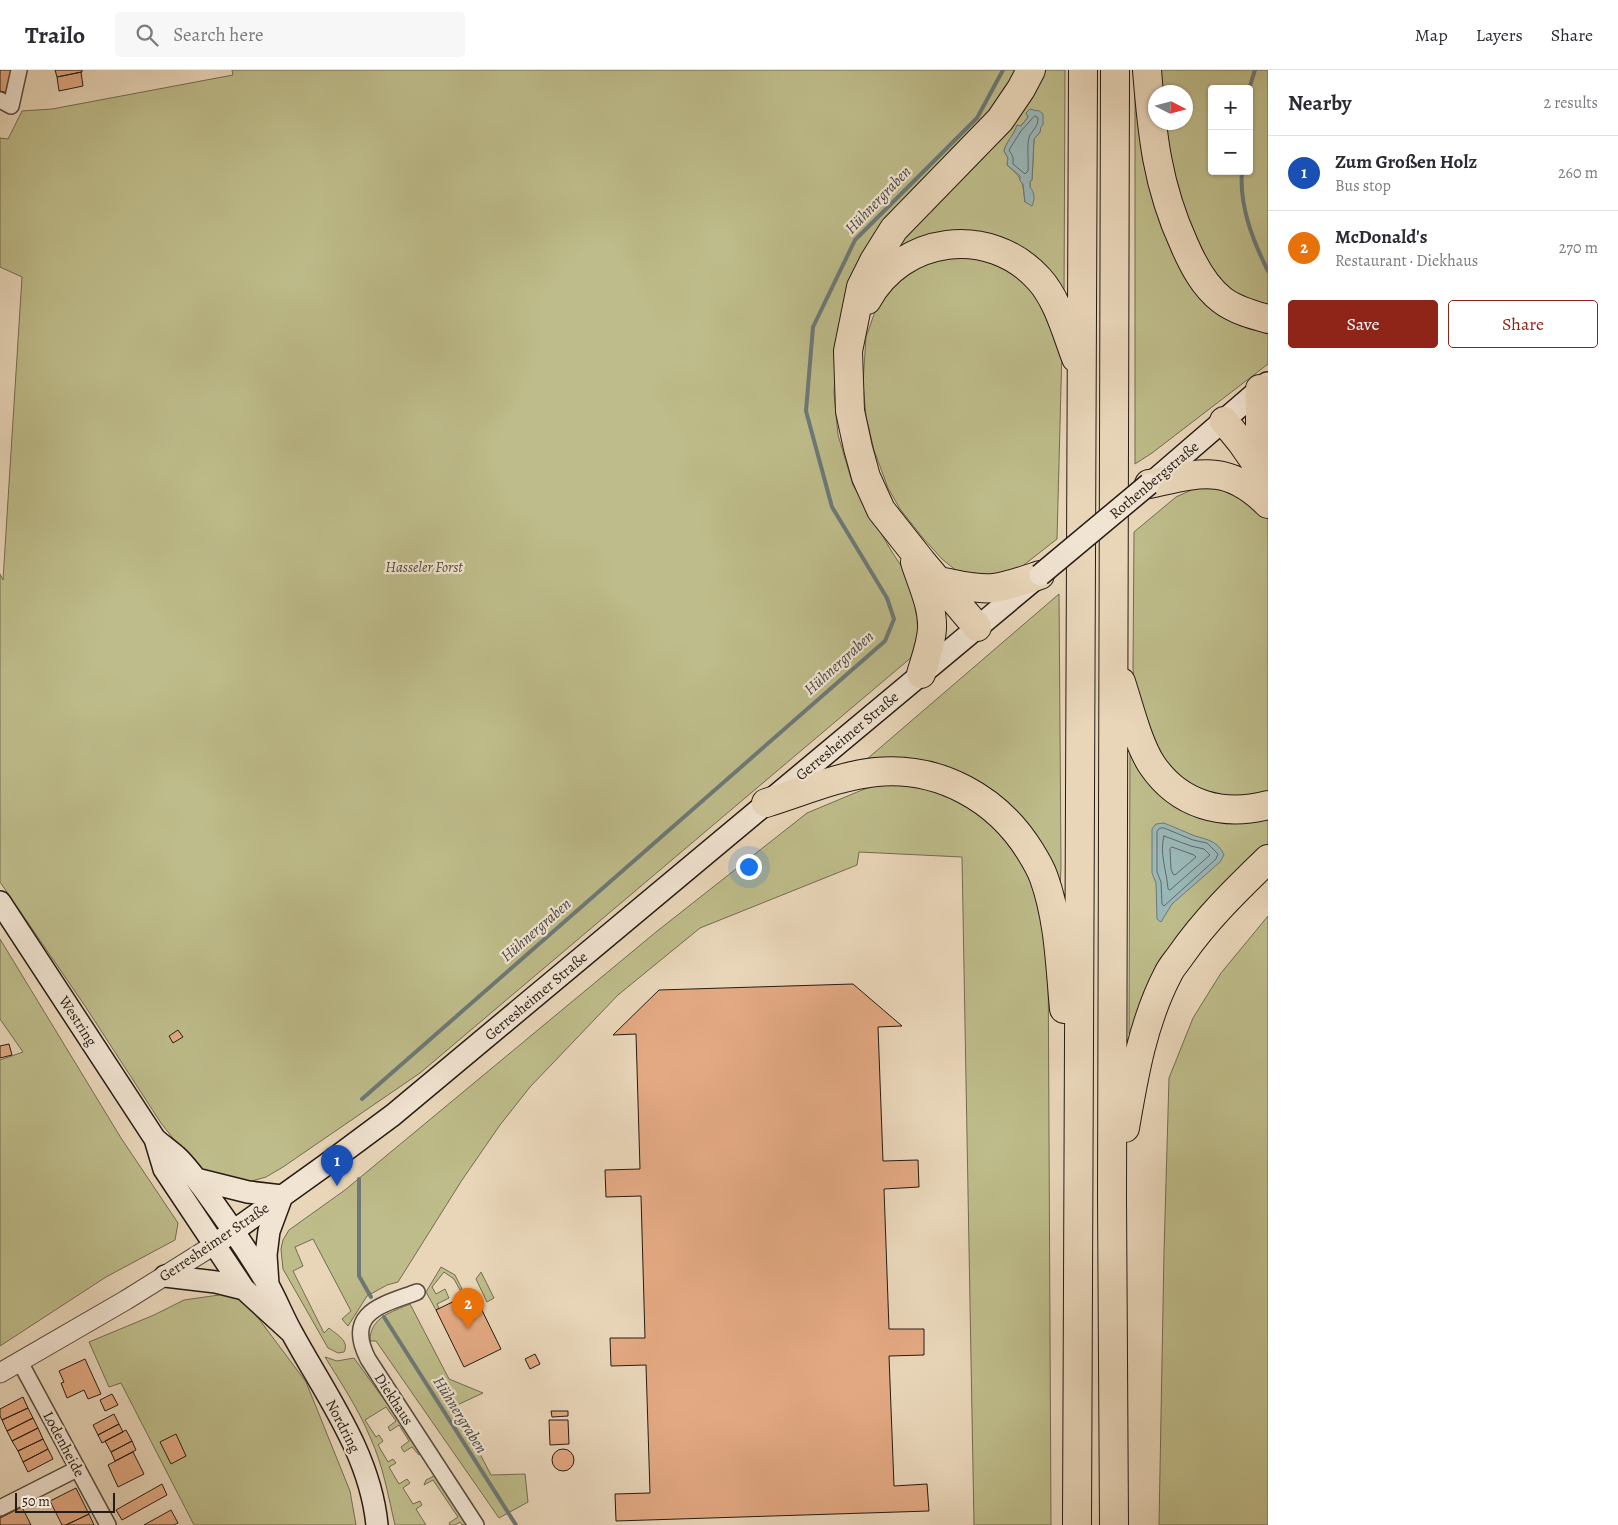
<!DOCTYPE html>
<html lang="en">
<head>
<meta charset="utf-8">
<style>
	:root { --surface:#fff; --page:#f7f7f7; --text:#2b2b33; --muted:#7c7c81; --line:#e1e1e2; --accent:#8f2418 }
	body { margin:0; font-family:Alegreya,serif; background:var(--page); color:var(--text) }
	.controls { position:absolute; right:15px; top:15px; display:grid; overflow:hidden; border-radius:5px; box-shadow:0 1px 4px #0004 }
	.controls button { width:45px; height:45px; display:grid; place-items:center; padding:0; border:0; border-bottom:1px solid var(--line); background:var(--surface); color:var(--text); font:25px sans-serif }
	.compass { position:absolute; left:1148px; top:15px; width:45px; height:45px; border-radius:50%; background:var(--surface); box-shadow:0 1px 4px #0004; rotate:96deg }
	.scale { position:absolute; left:15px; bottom:12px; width:100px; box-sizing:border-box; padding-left:5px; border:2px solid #261c15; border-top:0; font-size:14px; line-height:18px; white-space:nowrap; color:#261c15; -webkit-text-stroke:4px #f1e4d2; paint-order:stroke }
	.you { position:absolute; left:748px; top:796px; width:18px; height:18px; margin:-12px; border:4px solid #fff; border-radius:50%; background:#1a73e8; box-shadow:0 0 0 8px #1a73e833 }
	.badge { display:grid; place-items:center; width:32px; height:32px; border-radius:50%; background:var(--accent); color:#fff; font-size:16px; font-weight:700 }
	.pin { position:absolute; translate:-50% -41px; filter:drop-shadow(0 1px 2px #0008) }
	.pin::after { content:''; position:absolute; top:26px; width:18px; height:15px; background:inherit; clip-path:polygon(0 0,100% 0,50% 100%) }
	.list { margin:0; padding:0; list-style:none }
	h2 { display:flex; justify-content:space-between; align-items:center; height:65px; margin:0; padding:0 20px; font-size:21px }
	h2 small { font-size:16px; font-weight:400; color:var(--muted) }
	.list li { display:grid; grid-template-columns:32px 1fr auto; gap:15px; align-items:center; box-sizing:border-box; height:75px; padding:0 20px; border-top:1px solid var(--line) }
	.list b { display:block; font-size:19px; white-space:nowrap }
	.list p { margin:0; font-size:16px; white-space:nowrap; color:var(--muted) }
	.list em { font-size:16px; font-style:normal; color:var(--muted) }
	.actions { display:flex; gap:10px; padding:15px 20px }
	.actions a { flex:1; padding:11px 0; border:1px solid var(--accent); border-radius:5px; text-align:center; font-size:18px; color:var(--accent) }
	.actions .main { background:var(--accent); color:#fff }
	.icon { flex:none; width:28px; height:28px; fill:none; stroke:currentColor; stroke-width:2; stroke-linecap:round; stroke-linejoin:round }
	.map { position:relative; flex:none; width:1268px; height:1455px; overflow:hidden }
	header { display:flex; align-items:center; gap:30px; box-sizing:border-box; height:70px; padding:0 25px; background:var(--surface); border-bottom:1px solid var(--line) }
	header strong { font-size:24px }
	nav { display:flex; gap:28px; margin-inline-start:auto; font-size:18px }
	.search { width:350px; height:45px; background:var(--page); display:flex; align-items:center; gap:12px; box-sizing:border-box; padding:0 18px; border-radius:5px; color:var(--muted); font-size:19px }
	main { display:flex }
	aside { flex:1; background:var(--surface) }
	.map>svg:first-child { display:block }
</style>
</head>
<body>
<header>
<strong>Trailo</strong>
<div class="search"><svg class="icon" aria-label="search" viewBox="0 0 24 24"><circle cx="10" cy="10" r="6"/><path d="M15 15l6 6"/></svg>Search here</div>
<nav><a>Map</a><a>Layers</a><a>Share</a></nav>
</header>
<main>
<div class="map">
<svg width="1268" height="1455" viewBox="0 0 1268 1455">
	<rect width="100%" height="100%" fill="#e9d6b9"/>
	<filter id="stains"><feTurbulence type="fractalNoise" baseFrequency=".004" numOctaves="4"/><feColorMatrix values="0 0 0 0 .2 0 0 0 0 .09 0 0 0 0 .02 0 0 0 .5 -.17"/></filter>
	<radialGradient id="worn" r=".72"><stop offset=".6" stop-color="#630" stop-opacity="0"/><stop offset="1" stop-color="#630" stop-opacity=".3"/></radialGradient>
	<path fill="#bebc8a" stroke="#726c50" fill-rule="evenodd" d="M232,0H1022L1003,30L946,92L837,270L834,323L838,365L853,415L892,482L914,515L926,549L913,586L420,1003L283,1097L266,1107L252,1111L227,1109L202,1101L186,1085L161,1053L85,936L0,812V504L3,510L22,207L0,197V68L8,69L22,41L52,39L233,5Z
		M1037,0H1065L1064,231L998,176L870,205ZM1037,41L1040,62L1034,69L1032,110L1030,111V117L1025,132C1022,110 1024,110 1007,95L1008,88L1004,81C1006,72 1014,65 1017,56H1021L1028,47L1026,43Z
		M1135,0L1169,165L1268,261V294L1152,383L1135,394Z
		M1153,0H1268V241L1216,214L1188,164L1158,53L1186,52V22H1156ZM1212,19H1249V101H1212Z
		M945,187H975L999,194L1025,210L1046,237L1062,279L1057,469L1020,498L993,510L958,502L942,489L923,468L900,439L888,418L874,380L866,346L863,313L866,267L877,236L892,214L918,197Z
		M1228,415L1268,447V725L1207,727L1169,704L1135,629L1133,598L1134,462L1176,427L1198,417Z
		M1059,524L1061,797L1059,845L1000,732L860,695Z
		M1137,683L1158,713L1268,740V781L1136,964H1129L1130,684Z
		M889,711L931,717L993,749L1039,817L1048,869L1051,1455H974L962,787L859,782L857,795L700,858L618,925L530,1017L500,1055L462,1110L398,1212L387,1215L367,1226L348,1256L342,1249L351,1241L313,1169L295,1177L303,1196L293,1201L324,1263L329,1258C336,1264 350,1271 344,1282L338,1283L328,1278L283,1199L281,1179L283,1170L289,1160L345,1120L656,862L807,743L862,720Z
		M1268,846V1455H1159L1164,1182L1169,1008L1193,948L1221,903Z
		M0,869L121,1068L178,1153L175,1170L106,1207L0,1276V990L23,982L0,949Z
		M441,1197L455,1205L462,1219L460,1220L454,1209L444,1202L432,1217L436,1224L445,1219L449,1228L437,1234L439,1238L436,1240L426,1222Z
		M481,1202L494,1228L487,1232L476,1209Z
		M221,1217L247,1233L306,1312L350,1421L356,1455H194L121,1313L109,1317L89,1272L154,1245L184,1230L219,1225Z
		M410,1234L449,1309L483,1323L455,1336L491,1405L525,1404L528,1432L499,1448L376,1271H370C370,1247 392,1242 410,1234Z
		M325,1287L337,1291L354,1288L388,1335L420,1384L419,1385L412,1377L404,1382L401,1377L409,1371L399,1355L390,1361L388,1357L396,1351L386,1337L365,1350L376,1367L379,1365L383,1371L378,1375L388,1392L393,1389L396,1393L389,1397L399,1414L407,1409L410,1413L403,1418L413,1434L420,1431L422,1435L416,1439L426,1455H395C388,1425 383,1395 370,1367C358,1338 341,1313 325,1287Z
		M434,1406L457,1440L460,1438L468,1455H462L460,1452L455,1455H450L449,1453L458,1447L433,1410L424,1415L426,1410Z"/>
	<path fill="#9ab7b8" stroke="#6c7977" d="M1030,39L1037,41L1038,40L1043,44V55L1041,57L1040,62L1034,69L1032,110L1030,111V117C1035,123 1035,129 1032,136L1025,132L1023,114L1020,111V106L1007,95L1008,88L1004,81C1006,72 1014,65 1017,55L1021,56L1028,47L1026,43Z
		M1164,753C1174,757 1185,762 1195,766C1208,770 1218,771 1224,785L1220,792L1172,834L1161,852L1157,849L1156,813L1152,803V759L1156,754Z"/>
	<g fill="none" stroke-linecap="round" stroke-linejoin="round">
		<path stroke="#606a66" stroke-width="1" d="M1035,46L1038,48C1038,56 1034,59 1030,65C1026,73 1029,92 1028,101L1025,104L1013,94V87L1009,80L1021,61Z
			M1160,758H1164L1193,770L1207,773L1218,784L1216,789L1164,836L1162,834L1161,812L1157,802V762Z
			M1164,766L1191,776L1204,779L1210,785L1170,820L1168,819C1167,802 1159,783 1164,766Z
			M1172,777L1194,785L1196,787L1175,805L1173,804L1171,799L1170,779Z"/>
		<path stroke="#6c7977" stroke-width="4" d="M1249,19L1255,0
			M1242,101C1239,136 1253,171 1268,201
			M362,1029L885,571L894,549L887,528L832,437L806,341L813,257L855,170L977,48L1003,0
			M359,1109V1206L371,1227
			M384,1247L516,1455"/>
	</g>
	<path fill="#e3a982" stroke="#261c15" d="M0,0H14L9,23L0,21Z
		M55,0H82V2L57,7Z
		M81,2L83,16L59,21L57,7Z
		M853,914L902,956L878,957L883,1091L918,1090L919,1117L884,1119L889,1259H924V1285L889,1286L894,1416L927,1414L929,1441L616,1451L615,1424L650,1423L646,1295L611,1296L610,1268H645L641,1126L606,1127L605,1100L640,1099L636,964L613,965L659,920Z
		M178,960L183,967L173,973L169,966Z
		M9,974L12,985L0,988V976Z
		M473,1222L501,1279L464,1297L436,1240Z
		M535,1284L540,1294L530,1299L525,1289Z
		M85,1289L101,1324L88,1329L84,1320L67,1328L61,1313L64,1312L59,1301Z
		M112,1324L118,1335L105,1341L100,1330Z
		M23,1327L28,1338L2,1350L0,1346V1339Z
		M28,1338L33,1348L7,1361L2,1350Z
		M551,1341H568V1346L552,1347Z
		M114,1344L119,1354L98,1365L93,1355Z
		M33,1348L38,1358L12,1371L7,1361Z
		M549,1350H568L569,1374L550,1375Z
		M119,1354L123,1362L102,1373L98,1365Z
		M38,1358L43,1369L18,1381L12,1371Z
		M126,1360L132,1371L111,1382L105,1371Z
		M176,1364L186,1386L171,1394L160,1372Z
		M43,1369L48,1379L23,1392L18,1381Z
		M132,1371L136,1380L115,1391L111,1382Z
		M48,1379L53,1389L28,1402L23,1392Z
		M552 1390a11 11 0 1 1 22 0a11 11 0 1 1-22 0Z
		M133,1382L144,1404L118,1417L108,1395Z
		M162,1414L167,1425L122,1450L116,1440Z
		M76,1418L89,1444L66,1455H62L50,1431Z
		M22,1437L31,1455H0V1448Z
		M171,1440L178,1453L174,1455H144Z
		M89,1444L94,1455H66Z"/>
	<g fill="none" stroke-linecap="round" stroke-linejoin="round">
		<defs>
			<path id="minor" d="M0,30L11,36L19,0
				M417,1222C382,1235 344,1242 368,1289L476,1455
				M20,1292L108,1455
				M0,1438L77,1399"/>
			<path id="tertiary" d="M0,1303L126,1230L214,1175"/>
			<path id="secondary" d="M1150,414L1267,313
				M0,832L155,1069L164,1099L244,1219L292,1263
				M155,1069C162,1075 169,1080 176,1086C187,1096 196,1109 205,1121C227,1151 249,1183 268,1215C277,1231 283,1247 292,1263C325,1324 370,1383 377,1455
				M196,1109L248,1122L282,1126
				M214,1175L327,1094L393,1045L1033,511
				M165,1206L216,1212L244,1219
				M268,1214L266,1185L269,1161L282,1126"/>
			<path id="motorway" d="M1147,0C1152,64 1157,115 1184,174C1193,195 1204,216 1222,230C1235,240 1253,245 1268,249
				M867,230C902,166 989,154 1039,209C1058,230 1066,262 1076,288
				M1260,319V376L1268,406
				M1224,351L1242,373L1262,402
				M1149,414C1200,403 1227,393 1268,434
				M915,492C922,514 933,536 932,559C931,575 925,590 921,604
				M938,511C956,514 976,520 994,518C1009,516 1025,510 1040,505
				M977,557L922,492L881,440L866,407L858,378L850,341L848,281L861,217L874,191L894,159L1000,50L1021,19L1031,0
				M1121,612C1129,636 1138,674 1152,695C1179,735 1223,747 1268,735
				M766,733C802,722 838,706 876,702C939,696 997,728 1030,781C1035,789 1041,799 1044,808C1059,850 1060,896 1064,939
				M1125,1058C1134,1005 1143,952 1168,904C1171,897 1177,891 1181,885C1206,849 1237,819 1268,789
				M1077,1455L1083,0
				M1114,1455L1112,1126L1115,0"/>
		</defs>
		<use href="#minor" stroke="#574a3e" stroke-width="18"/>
		<use href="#tertiary" stroke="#574a3e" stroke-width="21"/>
		<use href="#secondary" stroke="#261c15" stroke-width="24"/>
		<use href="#motorway" stroke="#261c15" stroke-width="30"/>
		<use href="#minor" stroke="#f1e4d2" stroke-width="15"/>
		<use href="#tertiary" stroke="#f1e4d2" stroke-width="19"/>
		<use href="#secondary" stroke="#f1e4d2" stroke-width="21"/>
		<use href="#motorway" stroke="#e9d6b9" stroke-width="28"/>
		<defs>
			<path id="secondary-bridge" d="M1040,505L1149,414"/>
		</defs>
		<use href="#secondary-bridge" stroke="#261c15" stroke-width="24" stroke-linecap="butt"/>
		<use href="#secondary-bridge" stroke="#f1e4d2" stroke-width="21"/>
	</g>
	<g text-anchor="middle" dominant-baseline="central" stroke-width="4.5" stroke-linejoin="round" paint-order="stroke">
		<g font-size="15" fill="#261c15" stroke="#f1e4d2">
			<text transform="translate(1154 410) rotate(-40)">Rothenbergstraße</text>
			<text transform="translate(847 666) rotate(-40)">Gerresheimer Straße</text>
			<text transform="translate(536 926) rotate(-40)">Gerresheimer Straße</text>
			<text transform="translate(78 951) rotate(57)">Westring</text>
			<text transform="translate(214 1172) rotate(-34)">Gerresheimer Straße</text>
			<text transform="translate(394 1329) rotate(57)">Diekhaus</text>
			<text transform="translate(343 1356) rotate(63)">Nordring</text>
			<text transform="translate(64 1374) rotate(62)">Lodenheide</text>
		</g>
		<g font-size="15" font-style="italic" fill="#544c38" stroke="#f1e4d2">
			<text x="424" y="497">Hasseler Forst</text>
		</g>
		<g font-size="16" font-style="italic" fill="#494a46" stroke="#f1e4d2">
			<text transform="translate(878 130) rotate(-46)">Hühnergraben</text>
			<text transform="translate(839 593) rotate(-42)">Hühnergraben</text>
			<text transform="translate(536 860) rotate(-41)">Hühnergraben</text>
			<text transform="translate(460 1345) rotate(58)">Hühnergraben</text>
		</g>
	</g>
	<rect width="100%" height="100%" filter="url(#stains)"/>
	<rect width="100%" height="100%" fill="url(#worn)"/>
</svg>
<div class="controls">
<button>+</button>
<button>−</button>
</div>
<svg class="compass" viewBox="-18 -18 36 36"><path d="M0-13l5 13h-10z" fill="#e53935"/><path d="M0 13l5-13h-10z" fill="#7c7c81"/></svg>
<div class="scale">50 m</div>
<div class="you"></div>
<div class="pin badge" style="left:337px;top:1116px;background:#1a4fb4">1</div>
<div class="pin badge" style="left:468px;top:1259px;background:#e8710a">2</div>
</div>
<aside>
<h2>Nearby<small>2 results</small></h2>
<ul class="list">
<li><span class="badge" style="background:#1a4fb4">1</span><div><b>Zum Großen Holz</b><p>Bus stop</p></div><em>260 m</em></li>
<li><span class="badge" style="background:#e8710a">2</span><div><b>McDonald's</b><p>Restaurant · Diekhaus</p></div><em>270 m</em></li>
</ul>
<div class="actions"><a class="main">Save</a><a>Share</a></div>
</aside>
</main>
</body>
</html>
